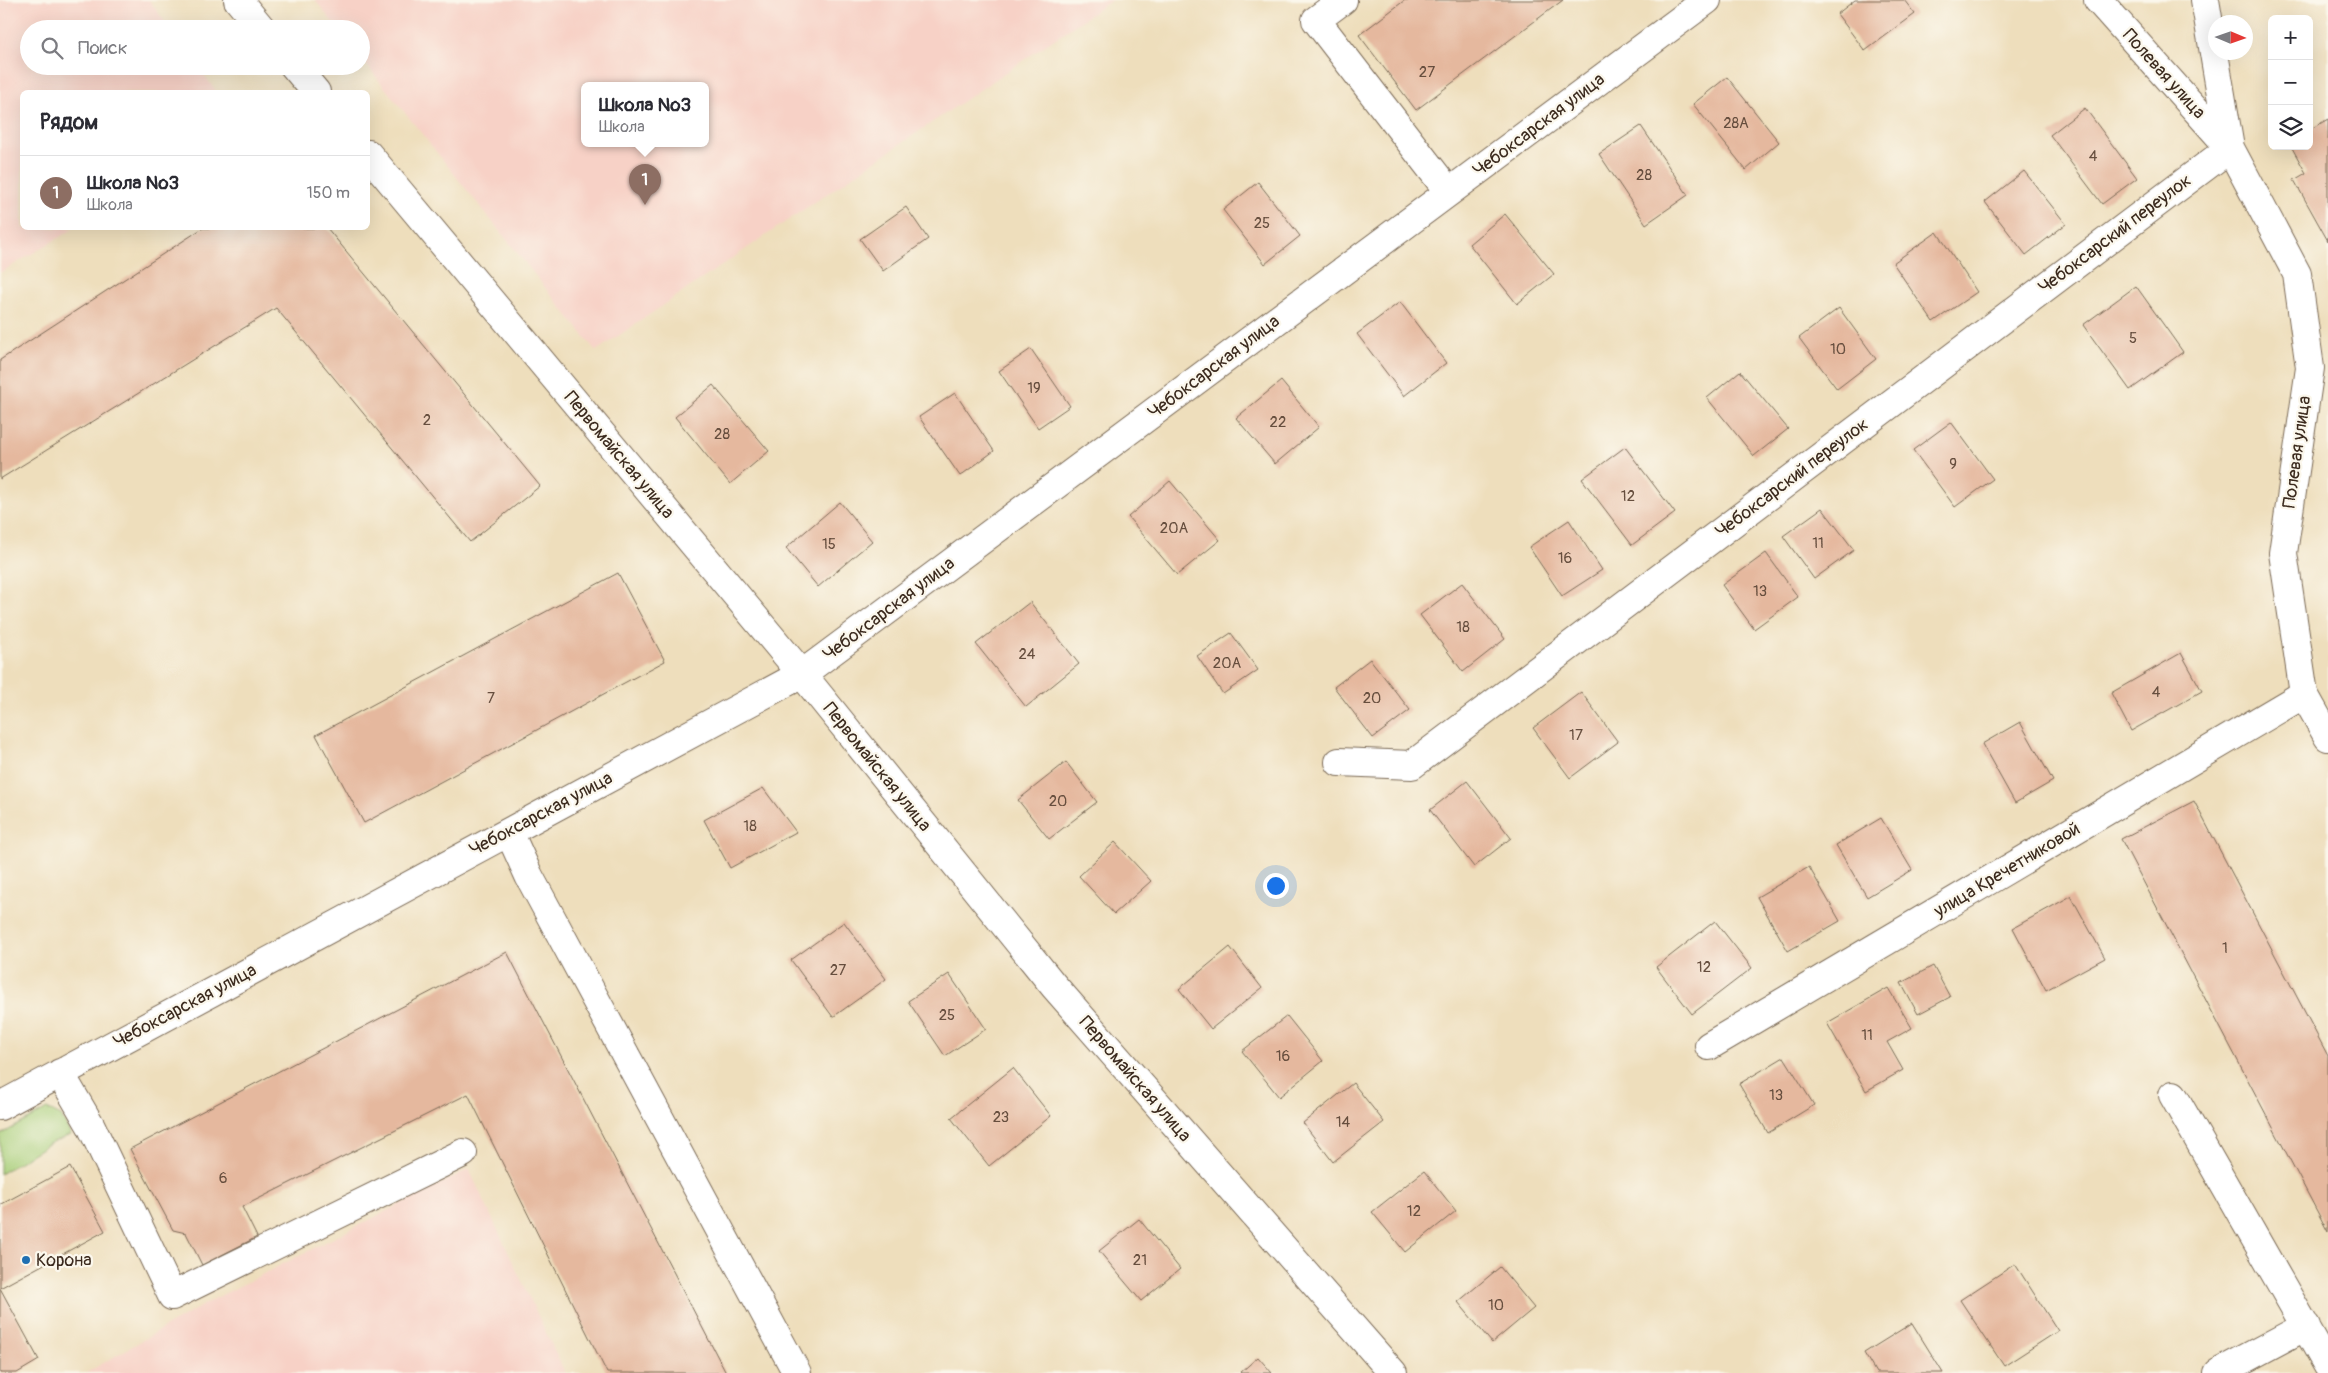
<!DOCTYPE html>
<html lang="ru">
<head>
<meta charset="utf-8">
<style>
	:root { --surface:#fff; --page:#f7f7f7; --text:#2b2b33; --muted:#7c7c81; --line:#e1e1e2; --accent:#0b8043 }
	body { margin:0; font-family:Pangolin,sans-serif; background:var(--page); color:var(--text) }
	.controls { position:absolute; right:15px; top:15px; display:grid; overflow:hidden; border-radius:8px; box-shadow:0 5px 20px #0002 }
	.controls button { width:45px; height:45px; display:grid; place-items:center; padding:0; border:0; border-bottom:1px solid var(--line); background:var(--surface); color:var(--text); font:25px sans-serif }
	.compass { position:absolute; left:2208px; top:15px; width:45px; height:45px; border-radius:50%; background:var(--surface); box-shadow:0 5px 20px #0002; rotate:92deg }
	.you { position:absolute; left:1275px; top:885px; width:18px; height:18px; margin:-12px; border:4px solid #fff; border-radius:50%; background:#1a73e8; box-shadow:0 0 0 8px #1a73e833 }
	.badge { display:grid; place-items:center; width:32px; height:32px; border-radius:50%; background:var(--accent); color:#fff; font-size:16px; font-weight:700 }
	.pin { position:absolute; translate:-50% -41px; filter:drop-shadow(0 1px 2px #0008) }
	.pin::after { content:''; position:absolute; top:26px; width:18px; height:15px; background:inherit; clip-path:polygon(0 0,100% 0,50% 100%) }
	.popup { position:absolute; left:581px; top:82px; width:128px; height:65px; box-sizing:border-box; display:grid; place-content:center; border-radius:8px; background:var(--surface); filter:drop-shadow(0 1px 4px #0005); font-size:16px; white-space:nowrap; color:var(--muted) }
	.popup b { font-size:19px; color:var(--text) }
	.popup::after { content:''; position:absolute; left:50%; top:100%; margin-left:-10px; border:10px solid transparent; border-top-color:var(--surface) }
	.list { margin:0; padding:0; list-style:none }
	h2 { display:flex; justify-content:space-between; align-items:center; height:65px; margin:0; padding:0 20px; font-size:21px }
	h2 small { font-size:16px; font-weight:400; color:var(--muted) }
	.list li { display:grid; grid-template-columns:32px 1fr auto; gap:15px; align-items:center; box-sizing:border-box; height:75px; padding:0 20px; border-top:1px solid var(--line) }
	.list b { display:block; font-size:19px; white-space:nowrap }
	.list p { margin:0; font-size:16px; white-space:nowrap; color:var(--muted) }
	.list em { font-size:16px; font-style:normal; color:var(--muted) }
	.icon { flex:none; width:28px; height:28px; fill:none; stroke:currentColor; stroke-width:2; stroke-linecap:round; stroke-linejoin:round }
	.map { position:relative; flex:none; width:2328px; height:1373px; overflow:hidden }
	.search { position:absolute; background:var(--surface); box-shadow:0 5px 20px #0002; left:20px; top:20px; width:350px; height:55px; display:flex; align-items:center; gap:12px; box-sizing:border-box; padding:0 18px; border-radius:28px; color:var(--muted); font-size:19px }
	.panel { position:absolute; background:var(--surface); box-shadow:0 5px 20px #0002; left:20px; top:90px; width:350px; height:140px; border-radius:8px }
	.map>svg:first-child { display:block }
</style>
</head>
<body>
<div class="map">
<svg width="2328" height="1373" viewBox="0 0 2328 1373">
	<rect width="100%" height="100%" fill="#fbf7ec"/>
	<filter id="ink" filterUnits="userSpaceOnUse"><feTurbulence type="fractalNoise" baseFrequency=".02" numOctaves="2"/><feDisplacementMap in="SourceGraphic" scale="10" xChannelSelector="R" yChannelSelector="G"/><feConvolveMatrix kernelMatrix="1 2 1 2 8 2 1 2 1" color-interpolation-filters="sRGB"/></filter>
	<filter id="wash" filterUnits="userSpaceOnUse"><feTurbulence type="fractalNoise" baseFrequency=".0096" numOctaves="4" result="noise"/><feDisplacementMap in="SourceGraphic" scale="20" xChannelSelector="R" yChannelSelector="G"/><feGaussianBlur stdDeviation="1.12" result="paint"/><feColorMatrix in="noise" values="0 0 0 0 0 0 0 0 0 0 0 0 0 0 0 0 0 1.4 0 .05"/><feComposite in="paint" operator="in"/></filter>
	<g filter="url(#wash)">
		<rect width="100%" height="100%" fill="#eedebc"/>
		<path fill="#f7d1c6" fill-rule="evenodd" d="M0,0H149L170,29H29V66H197L217,92H22V228H75L0,273Z
			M315,0H1112L596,351L361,58V29H338ZM585,86H705V144H585Z
			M469,1169L565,1373H86L212,1300Z"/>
		<path fill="#a9cf7a" stroke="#727c4c" d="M47,1109L61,1116L71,1135L50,1143L0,1174V1135Z"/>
		<g id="blocks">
			<path fill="#e5b89e" d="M1405,0H1563L1416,110L1359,35Z
				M1855,0H1904L1915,14L1865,51L1837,14Z
				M1727,77L1779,142L1746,170L1693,104Z
				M2085,108L2137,178L2102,204L2050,135Z
				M2328,119V241L2294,180L2306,173L2291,146H2309V130Z
				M1641,126L1688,195L1646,224L1599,154Z
				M2024,171L2066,224L2026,255L1985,202Z
				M1258,182L1300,236L1265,264L1223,210Z
				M906,207L928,239L883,271L860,239Z
				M1505,214L1554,274L1517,304L1469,244Z
				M203,228H327L540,486L470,542L276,308L0,479V360Z
				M1937,232L1977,292L1933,322L1893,263Z
				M2136,286L2183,352L2130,390L2083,325Z
				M1400,302L1446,363L1404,396L1357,334Z
				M1839,308L1876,359L1837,389L1799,338Z
				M1031,349L1070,406L1038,428L999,371Z
				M1740,371L1788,429L1754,456L1707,398Z
				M1281,381L1319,427L1275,464L1236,418Z
				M713,385L769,451L730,484L675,417Z
				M955,393L994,451L960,476L919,417Z
				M1951,422L1993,479L1955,507L1913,450Z
				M1625,447L1675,513L1632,545L1582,479Z
				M1170,481L1220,540L1177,575L1128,517Z
				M840,502L872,541L818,587L786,548Z
				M1822,508L1854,550L1814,579L1783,536Z
				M1569,520L1602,570L1562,596L1529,547Z
				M1766,553L1798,597L1754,629L1722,585Z
				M618,573L665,661L364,823L316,735Z
				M1462,583L1505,639L1463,672L1420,615Z
				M1030,602L1079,664L1026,707L976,644Z
				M1231,633L1258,670L1223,694L1197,656Z
				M2181,653L2202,691L2131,731L2111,693Z
				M1370,659L1410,710L1373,738L1334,687Z
				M1581,692L1618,742L1570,778L1533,728Z
				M2020,722L2053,781L2015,803L1982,744Z
				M1066,762L1097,802L1049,839L1018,800Z
				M1467,781L1511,838L1474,867L1430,810Z
				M763,788L796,832L730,868L704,820Z
				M2194,801L2328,1056V1232L2121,839Z
				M1881,818L1912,870L1867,897L1836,845Z
				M1115,842L1151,881L1114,914L1079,876Z
				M1809,867L1840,921L1788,951L1757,897Z
				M2071,896L2105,958L2046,990L2013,928Z
				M1715,921L1752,968L1692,1014L1656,967Z
				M844,922L886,979L833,1017L791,960Z
				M1230,947L1262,988L1211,1029L1179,989Z
				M507,952L726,1373H607L468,1094L242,1207L257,1237L202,1265L186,1233L173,1230L130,1149Z
				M1933,966L1950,997L1918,1014L1901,983Z
				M949,974L986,1029L945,1056L908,1001Z
				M1888,988L1912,1028L1887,1042L1903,1070L1866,1091L1827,1023Z
				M1287,1016L1323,1061L1279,1097L1242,1051Z
				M1784,1057L1814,1105L1768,1133L1739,1084Z
				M1013,1068L1051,1116L989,1166L951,1118Z
				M1353,1083L1384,1122L1333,1162L1303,1123Z
				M70,1167L105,1231L0,1288L39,1360L17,1373H0V1205Z
				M1424,1171L1456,1211L1405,1252L1372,1212Z
				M1139,1219L1180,1269L1141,1301L1099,1251Z
				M2015,1264L2058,1331L2004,1366L1960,1300Z
				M1500,1267L1534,1308L1492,1343L1458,1302Z
				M1912,1323L1943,1373H1876L1864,1353Z
				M1258,1357L1272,1373H1240Z"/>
		</g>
	</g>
	<g filter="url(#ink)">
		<use href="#blocks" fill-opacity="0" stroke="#7a6955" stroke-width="1"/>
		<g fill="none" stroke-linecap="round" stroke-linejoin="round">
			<defs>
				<path id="minor" d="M238,0L262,29
					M1343,0L1316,20L1449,192
					M2205,0L2230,148L2297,274L2310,368L2283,553L2304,694L2328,737
					M294,66L316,92
					M368,154L802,674L1054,986L1393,1373
					M1339,762L1412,765L2230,148L2098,0
					M509,832L529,876L797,1373
					M1709,1046L2304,694
					M60,1073L91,1126L172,1296L463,1153
					M2173,1095L2328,1366
					M0,1106L802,674L1707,0
					M2218,1373L2306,1326"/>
			</defs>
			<use href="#minor" stroke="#7a6955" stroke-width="30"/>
			<use href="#minor" stroke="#fff" stroke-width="28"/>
		</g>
	</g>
	<circle fill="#1f6fb2" stroke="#fbf7ec" stroke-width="2" cx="26" cy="1260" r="5"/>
	<g text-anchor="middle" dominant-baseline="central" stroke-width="4.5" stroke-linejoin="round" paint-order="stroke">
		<g font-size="15" fill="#664e3e">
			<text x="1427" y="72">27</text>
			<text x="1736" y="123">28А</text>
			<text x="2093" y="156">4</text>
			<text x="1644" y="175">28</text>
			<text x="1262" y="223">25</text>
			<text x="2133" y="338">5</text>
			<text x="1838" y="349">10</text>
			<text x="1034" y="388">19</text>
			<text x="427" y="420">2</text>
			<text x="1278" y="422">22</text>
			<text x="722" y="434">28</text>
			<text x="1953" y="464">9</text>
			<text x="1628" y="496">12</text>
			<text x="1174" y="528">20А</text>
			<text x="1818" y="543">11</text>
			<text x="829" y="544">15</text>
			<text x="1565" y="558">16</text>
			<text x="1760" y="591">13</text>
			<text x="1463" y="627">18</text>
			<text x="1027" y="654">24</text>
			<text x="1227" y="663">20А</text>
			<text x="2156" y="692">4</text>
			<text x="491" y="698">7</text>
			<text x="1372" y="698">20</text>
			<text x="1576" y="735">17</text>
			<text x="1058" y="801">20</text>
			<text x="750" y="826">18</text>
			<text x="2225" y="948">1</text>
			<text x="1704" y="967">12</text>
			<text x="838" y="970">27</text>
			<text x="947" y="1015">25</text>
			<text x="1867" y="1035">11</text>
			<text x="1283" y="1056">16</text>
			<text x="1776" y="1095">13</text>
			<text x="1001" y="1117">23</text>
			<text x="1343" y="1122">14</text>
			<text x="223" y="1178">6</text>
			<text x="1414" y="1211">12</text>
			<text x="1140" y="1260">21</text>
			<text x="1496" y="1305">10</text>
		</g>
		<g font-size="18" fill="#3b2a1e" stroke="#fbf7ec">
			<text transform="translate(2164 74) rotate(48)">Полевая улица</text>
			<text transform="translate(1539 125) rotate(-37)">Чебоксарская улица</text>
			<text transform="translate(2115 234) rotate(-37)">Чебоксарский переулок</text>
			<text transform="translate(1214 367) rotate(-37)">Чебоксарская улица</text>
			<text transform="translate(2297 452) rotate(-82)">Полевая улица</text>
			<text transform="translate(619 455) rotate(50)">Первомайская улица</text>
			<text transform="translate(1792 478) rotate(-37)">Чебоксарский переулок</text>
			<text transform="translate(889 609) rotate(-37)">Чебоксарская улица</text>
			<text transform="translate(877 767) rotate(51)">Первомайская улица</text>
			<text transform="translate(541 814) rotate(-28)">Чебоксарская улица</text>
			<text transform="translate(2007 870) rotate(-31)">улица Кречетниковой</text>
			<text transform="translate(185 1006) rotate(-28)">Чебоксарская улица</text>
			<text transform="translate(1135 1079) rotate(49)">Первомайская улица</text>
		</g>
		<g font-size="18" fill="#3b2a1e" stroke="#fbf7ec" text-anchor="start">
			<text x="36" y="1260">Корона</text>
		</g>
	</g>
</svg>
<div class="controls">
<button>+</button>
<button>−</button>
<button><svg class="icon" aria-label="layers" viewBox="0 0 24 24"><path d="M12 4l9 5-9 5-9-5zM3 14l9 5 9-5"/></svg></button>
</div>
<svg class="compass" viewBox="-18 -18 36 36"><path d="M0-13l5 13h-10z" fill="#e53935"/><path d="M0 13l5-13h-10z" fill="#7c7c81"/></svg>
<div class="you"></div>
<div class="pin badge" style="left:645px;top:205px;background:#8d6e63">1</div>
<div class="popup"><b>Школа №3</b>Школа</div>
<div class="search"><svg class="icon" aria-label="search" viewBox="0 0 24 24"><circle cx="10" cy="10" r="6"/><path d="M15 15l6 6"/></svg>Поиск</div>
<section class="panel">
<h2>Рядом<small></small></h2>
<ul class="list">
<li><span class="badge" style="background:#8d6e63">1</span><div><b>Школа №3</b><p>Школа</p></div><em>150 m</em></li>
</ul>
</section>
</div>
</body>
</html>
